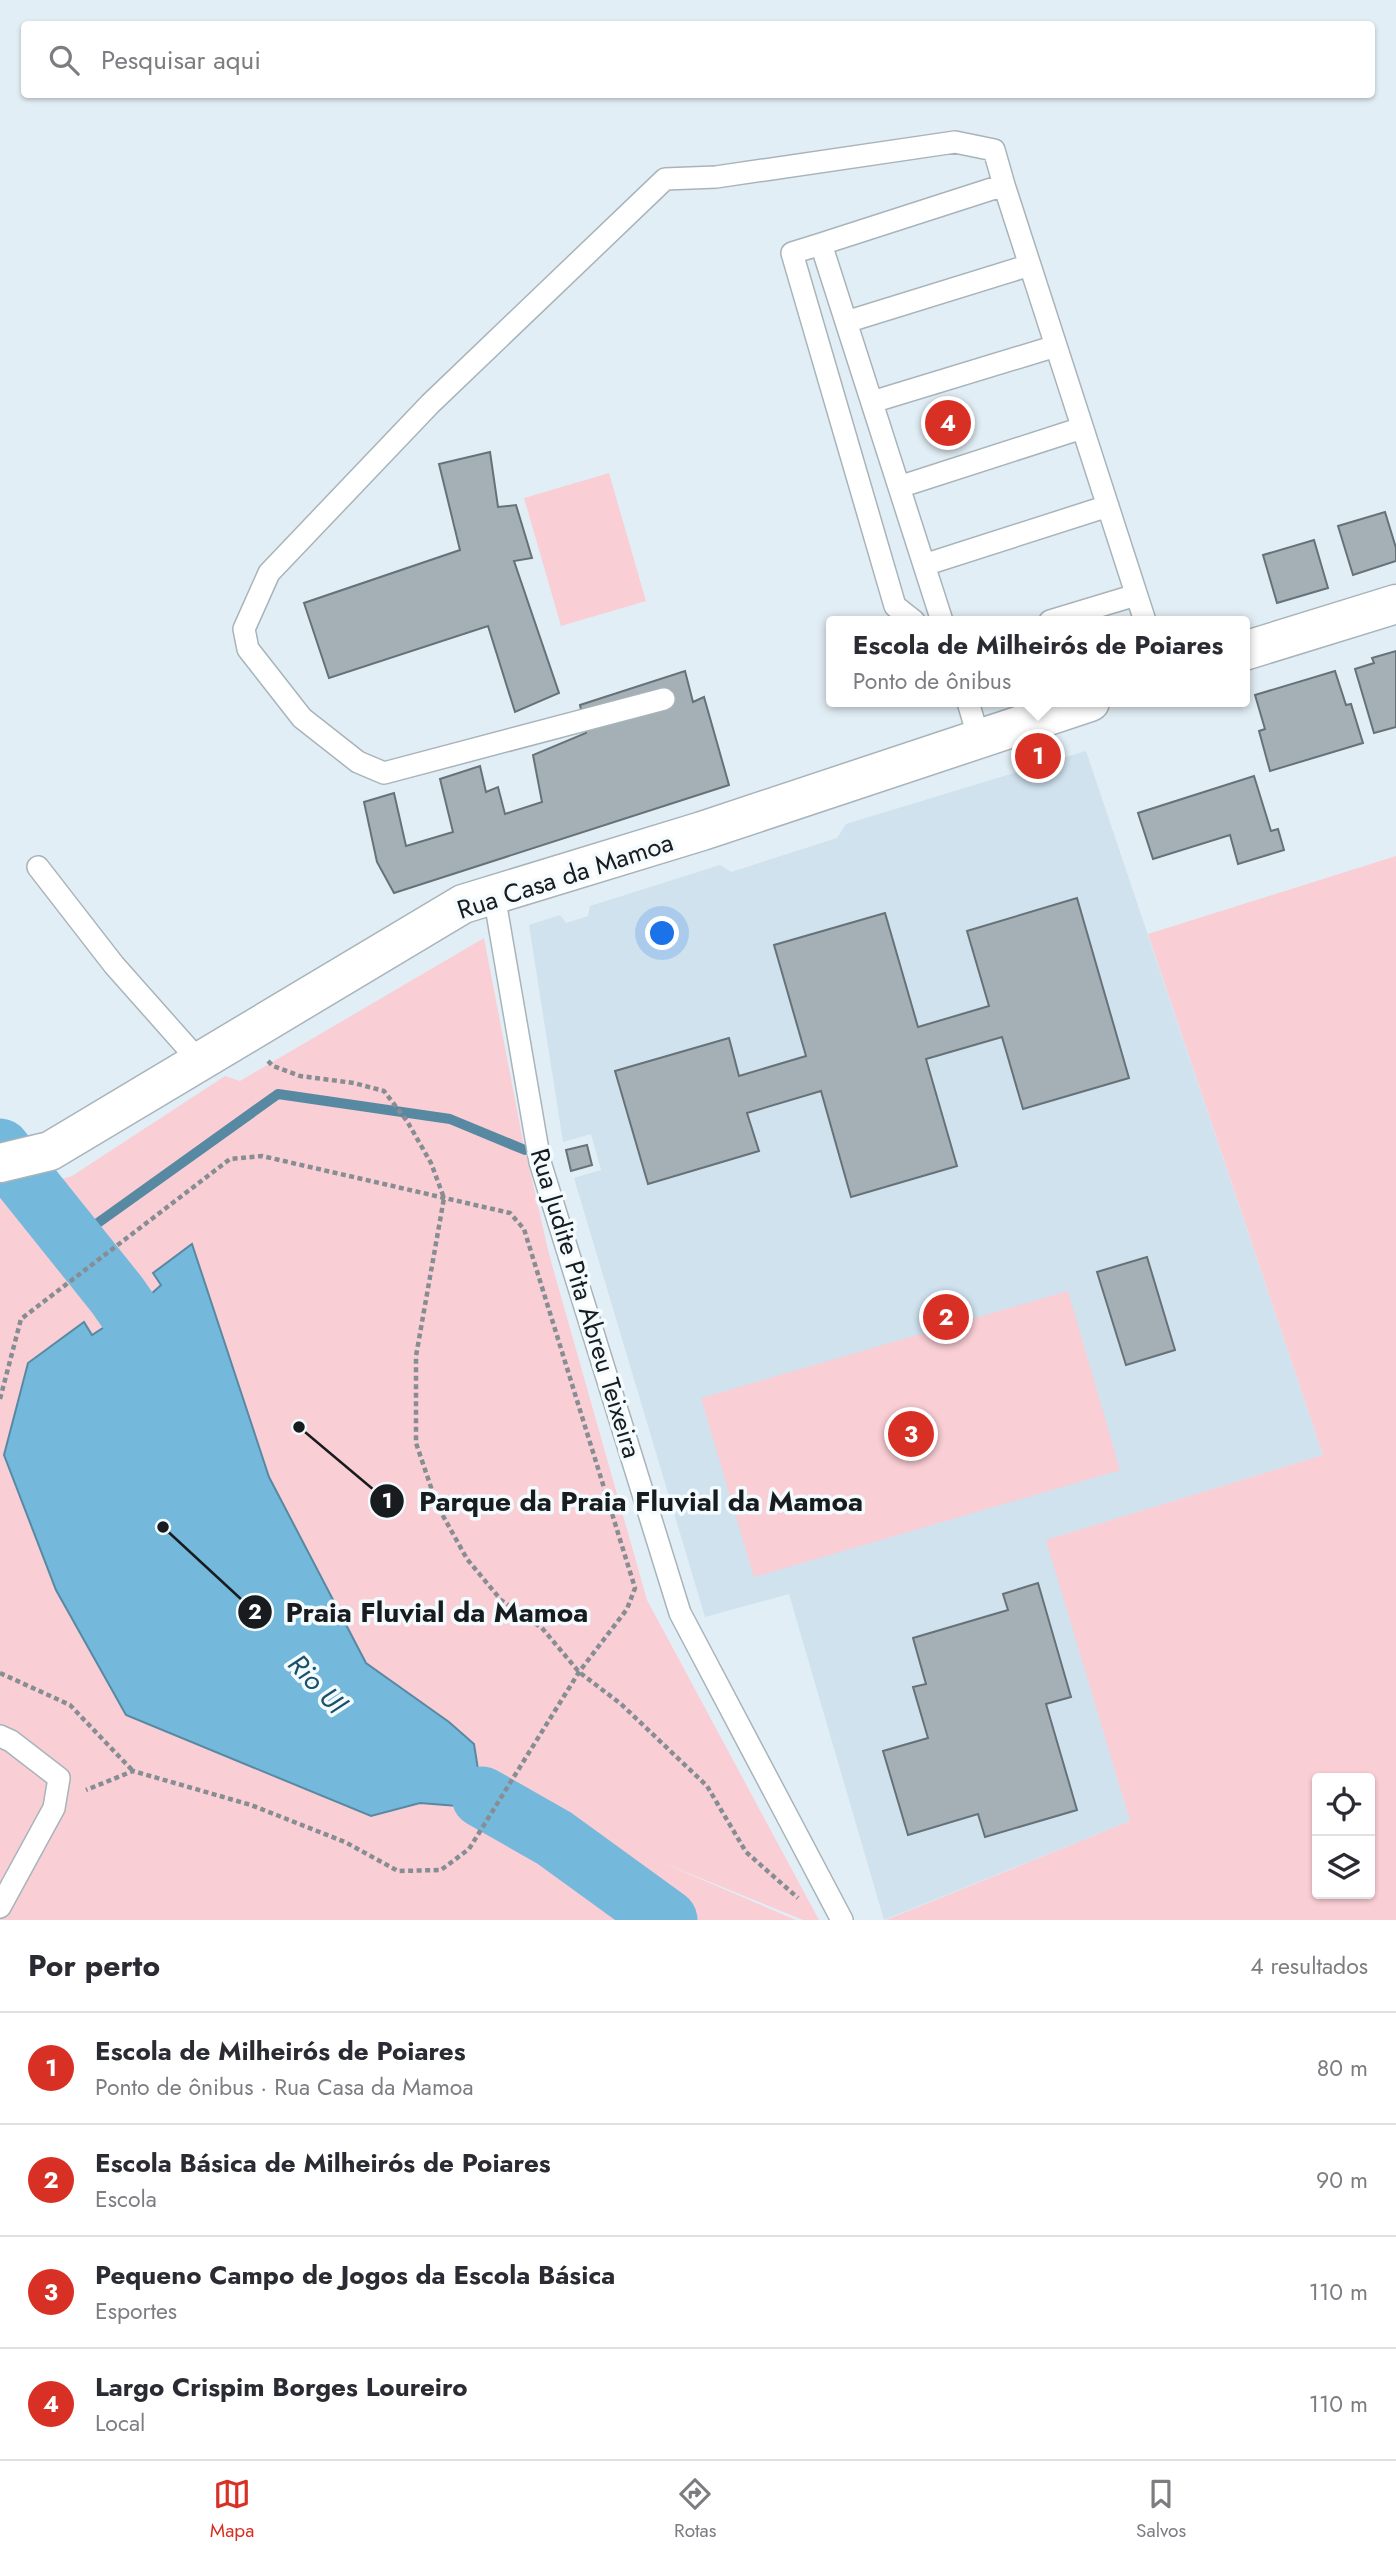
<!DOCTYPE html>
<html lang="pt">
<head>
<meta charset="utf-8">
<style>
	:root { --surface:#fff; --page:#f7f7f7; --text:#2b2b33; --muted:#7c7c81; --line:#e1e1e2; --accent:#d93025 }
	body { margin:0; font-family:Jost,sans-serif; background:var(--page); color:var(--text) }
	.controls { position:absolute; right:21px; bottom:21px; display:grid; overflow:hidden; border-radius:7px; box-shadow:0 2px 5px #0004 }
	.controls button { width:63px; height:63px; display:grid; place-items:center; padding:0; border:0; border-bottom:2px solid var(--line); background:var(--surface); color:var(--text); font:35px sans-serif }
	.you { position:absolute; left:663px; top:934px; width:24px; height:24px; margin:-18px; border:5px solid #fff; border-radius:50%; background:#1a73e8; box-shadow:0 0 0 10px #1a73e833 }
	.badge { display:grid; place-items:center; width:46px; height:46px; border-radius:50%; background:var(--accent); color:#fff; font-size:23px; font-weight:700 }
	.pin { position:absolute; translate:-50% -50%; border:4px solid #fff; box-shadow:0 2px 7px #0006 }
	.popup { position:absolute; left:826px; top:616px; width:424px; height:91px; box-sizing:border-box; display:grid; place-content:center; border-radius:7px; background:var(--surface); filter:drop-shadow(0 2px 5px #0005); font-size:23px; white-space:nowrap; color:var(--muted) }
	.popup b { font-size:26px; color:var(--text) }
	.popup::after { content:''; position:absolute; left:50%; top:100%; margin-left:-14px; border:14px solid transparent; border-top-color:var(--surface) }
	.list { margin:0; padding:0; list-style:none }
	h2 { display:flex; justify-content:space-between; align-items:center; height:91px; margin:0; padding:0 28px; font-size:30px }
	h2 small { font-size:23px; font-weight:400; color:var(--muted) }
	.list li { display:grid; grid-template-columns:46px 1fr auto; gap:21px; align-items:center; box-sizing:border-box; height:112px; padding:0 28px; border-top:2px solid var(--line) }
	.list b { display:block; font-size:26px; white-space:nowrap }
	.list p { margin:0; font-size:23px; white-space:nowrap; color:var(--muted) }
	.list em { font-size:23px; font-style:normal; color:var(--muted) }
	.icon { flex:none; width:38px; height:38px; fill:none; stroke:currentColor; stroke-width:2; stroke-linecap:round; stroke-linejoin:round }
	.map { position:relative; flex:none; width:1396px; height:1920px; overflow:hidden }
	.search { position:absolute; background:var(--surface); box-shadow:0 2px 5px #0004; left:21px; right:21px; top:21px; height:77px; display:flex; align-items:center; gap:18px; box-sizing:border-box; padding:0 24px; border-radius:7px; color:var(--muted); font-size:26px }
	.sheet { height:539px; background:var(--surface) }
	nav { display:flex; justify-content:space-around; align-items:center; box-sizing:border-box; height:98px; border-top:2px solid var(--line); background:var(--surface); font-size:19px; color:var(--muted) }
	nav a { display:grid; justify-items:center; gap:4px }
	nav .on { color:var(--accent) }
	.map>svg:first-child { display:block }
</style>
</head>
<body>
<div class="map">
<svg width="1396" height="1920" viewBox="0 0 1396 1920">
	<rect width="100%" height="100%" fill="#e2eef5"/>
	<path fill="#cfe2ee" d="M1086,751L1323,1455L1047,1540L1130,1821L884,1920L789,1594L705,1617L574,1178L601,1170L591,1134L563,1142L529,925L560,915L566,923L588,916L590,906L720,865L731,872L837,838L846,824Z"/>
	<path fill="#faced5" fill-rule="evenodd" d="M609,473L646,601L561,626L524,498Z
		M1396,856V1920H886L1130,1821L1046,1540L1323,1455L1148,934ZM1317,1778H1370V1894H1317Z
		M484,938L522,1136L549,1254L647,1600L819,1920H803L656,1860L796,1920H0V1197L72,1176L225,1076L240,1081Z
		M1068,1291L1120,1470L754,1577L701,1398Z"/>
	<path fill="#74b8dc" stroke="#5889a3" stroke-width="2" d="M192,1244L269,1477L366,1663L449,1722L474,1744L481,1788L560,1826L545,1857L483,1808L420,1803L371,1816L126,1715L56,1590L4,1455L28,1363L84,1322L92,1335L118,1318L108,1303L124,1290L138,1306L161,1285L153,1273Z"/>
	<g fill="none" stroke-linecap="round" stroke-linejoin="round">
		<path stroke="#5889a3" stroke-width="10" d="M74,1240L278,1094L450,1119L525,1150"/>
		<path stroke="#74b8dc" stroke-width="61" d="M0,1149L117,1295L165,1364
			M482,1797L554,1838L667,1920"/>
	</g>
	<path fill="#a4b0b6" stroke="#677178" stroke-width="2" d="M490,452L498,507L516,505L532,558L514,561L559,693L515,712L488,626L329,678L304,603L460,550L439,464Z
		M1385,512L1396,548V561L1353,575L1338,526Z
		M1314,540L1328,588L1277,603L1263,555Z
		M1396,651V727L1374,733L1355,669L1374,663L1372,658Z
		M685,671L693,702L704,697L729,785L394,893L377,862L364,802L394,793L406,846L453,832L440,779L480,766L486,792L498,787L505,814L542,802L533,755L586,733L580,705Z
		M1335,671L1346,705L1351,704L1363,743L1270,771L1259,731L1265,729L1255,695Z
		M1254,776L1271,831L1278,829L1284,850L1238,864L1230,835L1153,859L1138,813Z
		M1077,898L1129,1078L1023,1109L1002,1037L926,1059L957,1166L851,1197L821,1091L747,1113L759,1151L648,1184L615,1071L729,1038L739,1076L806,1056L774,945L885,913L918,1027L989,1006L967,931Z
		M587,1145L592,1165L571,1171L566,1150Z
		M1147,1257L1175,1350L1126,1365L1097,1272Z
		M1038,1583L1071,1697L1046,1704L1077,1810L985,1837L978,1814L908,1835L883,1751L928,1738L913,1687L926,1684L913,1638L1008,1610L1003,1594Z"/>
	<g fill="none" stroke-linecap="round" stroke-linejoin="round">
		<defs>
			<path id="lane" d="M821,244L792,253L895,606L914,621
				M846,322L1030,265
				M872,402L1056,346
				M899,487L1082,428
				M924,565L1108,506
				M942,621L821,244L1004,185L1145,621
				M1050,621L1136,595
				M664,699L384,773L358,762L302,718L248,649L244,629L269,573L430,404L665,179L716,177L955,142L994,150L1004,185
				M968,702L979,739
				M38,867L114,965L200,1062
				M494,895L540,1162L680,1613L842,1920
				M0,1736L11,1741L59,1778L54,1808L0,1907"/>
			<path id="secondary" d="M1244,651L1396,604
				M0,1163L50,1151L463,904L702,831L1090,702"/>
		</defs>
		<use href="#lane" stroke="#a8b4ba" stroke-width="24"/>
		<use href="#secondary" stroke="#a8b4ba" stroke-width="41"/>
		<path stroke="#868e93" stroke-width="4.5" stroke-dasharray="5 3.5" stroke-linecap="butt" d="M268,1061L273,1066L300,1076L354,1083L384,1091L407,1121L431,1163L444,1198L416,1356V1443L437,1505L467,1559L501,1600L542,1628L579,1672L621,1704L707,1786L746,1852L798,1898
			M0,1399L21,1319L230,1159L262,1156L510,1213L524,1229L635,1588L627,1609L579,1672L469,1849L441,1870L398,1871L345,1842L251,1805L133,1771L86,1790
			M0,1673L70,1705L132,1770"/>
		<use href="#lane" stroke="#fff" stroke-width="21"/>
		<use href="#secondary" stroke="#fff" stroke-width="38"/>
	</g>
	<g text-anchor="middle" dominant-baseline="central" stroke-width="7" stroke-linejoin="round" paint-order="stroke">
		<g font-size="26" fill="#181c1f" stroke="#f3fbff">
			<text transform="translate(565 876) rotate(-18)">Rua Casa da Mamoa</text>
			<text transform="translate(586 1303) rotate(73)">Rua Judite Pita Abreu Teixeira</text>
		</g>
		<g font-size="28" font-style="italic" fill="#1a506a" stroke="#f3fbff">
			<text transform="translate(317 1684) rotate(47)">Rio Ul</text>
		</g>
	</g>
	<path fill="none" stroke="#181c1f" stroke-width="2.5" d="M299 1427L387 1501M163 1527L255 1612"/>
	<g fill="#181c1f" stroke="#f3fbff" stroke-width="2.5">
		<circle cx="299" cy="1427" r="7"/>
		<circle cx="163" cy="1527" r="7"/>
		<circle cx="387" cy="1501" r="18"/>
		<circle cx="255" cy="1612" r="18"/>
	</g>
	<g font-size="21" text-anchor="middle" font-weight="bold" fill="#fff">
		<text x="387" y="1508">1</text>
		<text x="255" y="1619">2</text>
	</g>
	<g font-size="28" text-anchor="middle" font-weight="bold" fill="#181c1f" stroke="#f3fbff" stroke-width="7" stroke-linejoin="round" paint-order="stroke">
		<text x="641" y="1511">Parque da Praia Fluvial da Mamoa</text>
		<text x="437" y="1622">Praia Fluvial da Mamoa</text>
	</g>
</svg>
<div class="controls">
<button><svg class="icon" aria-label="locate" viewBox="0 0 24 24"><circle cx="12" cy="12" r="6"/><path d="M12 2v4M12 18v4M2 12h4M18 12h4"/></svg></button>
<button><svg class="icon" aria-label="layers" viewBox="0 0 24 24"><path d="M12 4l9 5-9 5-9-5zM3 14l9 5 9-5"/></svg></button>
</div>
<div class="you"></div>
<div class="pin badge" style="left:1038px;top:756px">1</div>
<div class="popup"><b>Escola de Milheirós de Poiares</b>Ponto de ônibus</div>
<div class="pin badge" style="left:946px;top:1317px">2</div>
<div class="pin badge" style="left:911px;top:1434px">3</div>
<div class="pin badge" style="left:948px;top:423px">4</div>
<div class="search"><svg class="icon" aria-label="search" viewBox="0 0 24 24"><circle cx="10" cy="10" r="6"/><path d="M15 15l6 6"/></svg>Pesquisar aqui</div>
</div>
<section class="sheet">
<h2>Por perto<small>4 resultados</small></h2>
<ul class="list">
<li><span class="badge">1</span><div><b>Escola de Milheirós de Poiares</b><p>Ponto de ônibus · Rua Casa da Mamoa</p></div><em>80 m</em></li>
<li><span class="badge">2</span><div><b>Escola Básica de Milheirós de Poiares</b><p>Escola</p></div><em>90 m</em></li>
<li><span class="badge">3</span><div><b>Pequeno Campo de Jogos da Escola Básica</b><p>Esportes</p></div><em>110 m</em></li>
<li><span class="badge">4</span><div><b>Largo Crispim Borges Loureiro</b><p>Local</p></div><em>110 m</em></li>
</ul>
</section>
<nav>
<a class="on"><svg class="icon" aria-label="map" viewBox="0 0 24 24"><path d="M3 6l6-2 6 2 6-2v14l-6 2-6-2-6 2zM9 4v14M15 6v14"/></svg>Mapa</a>
<a><svg class="icon" aria-label="directions" viewBox="0 0 24 24"><path d="M12 3l9 9-9 9-9-9zM9 14v-3h6M13 9l2 2-2 2"/></svg>Rotas</a>
<a><svg class="icon" aria-label="saved" viewBox="0 0 24 24"><path d="M7 4h10v16l-5-4-5 4z"/></svg>Salvos</a>
</nav>
</body>
</html>
